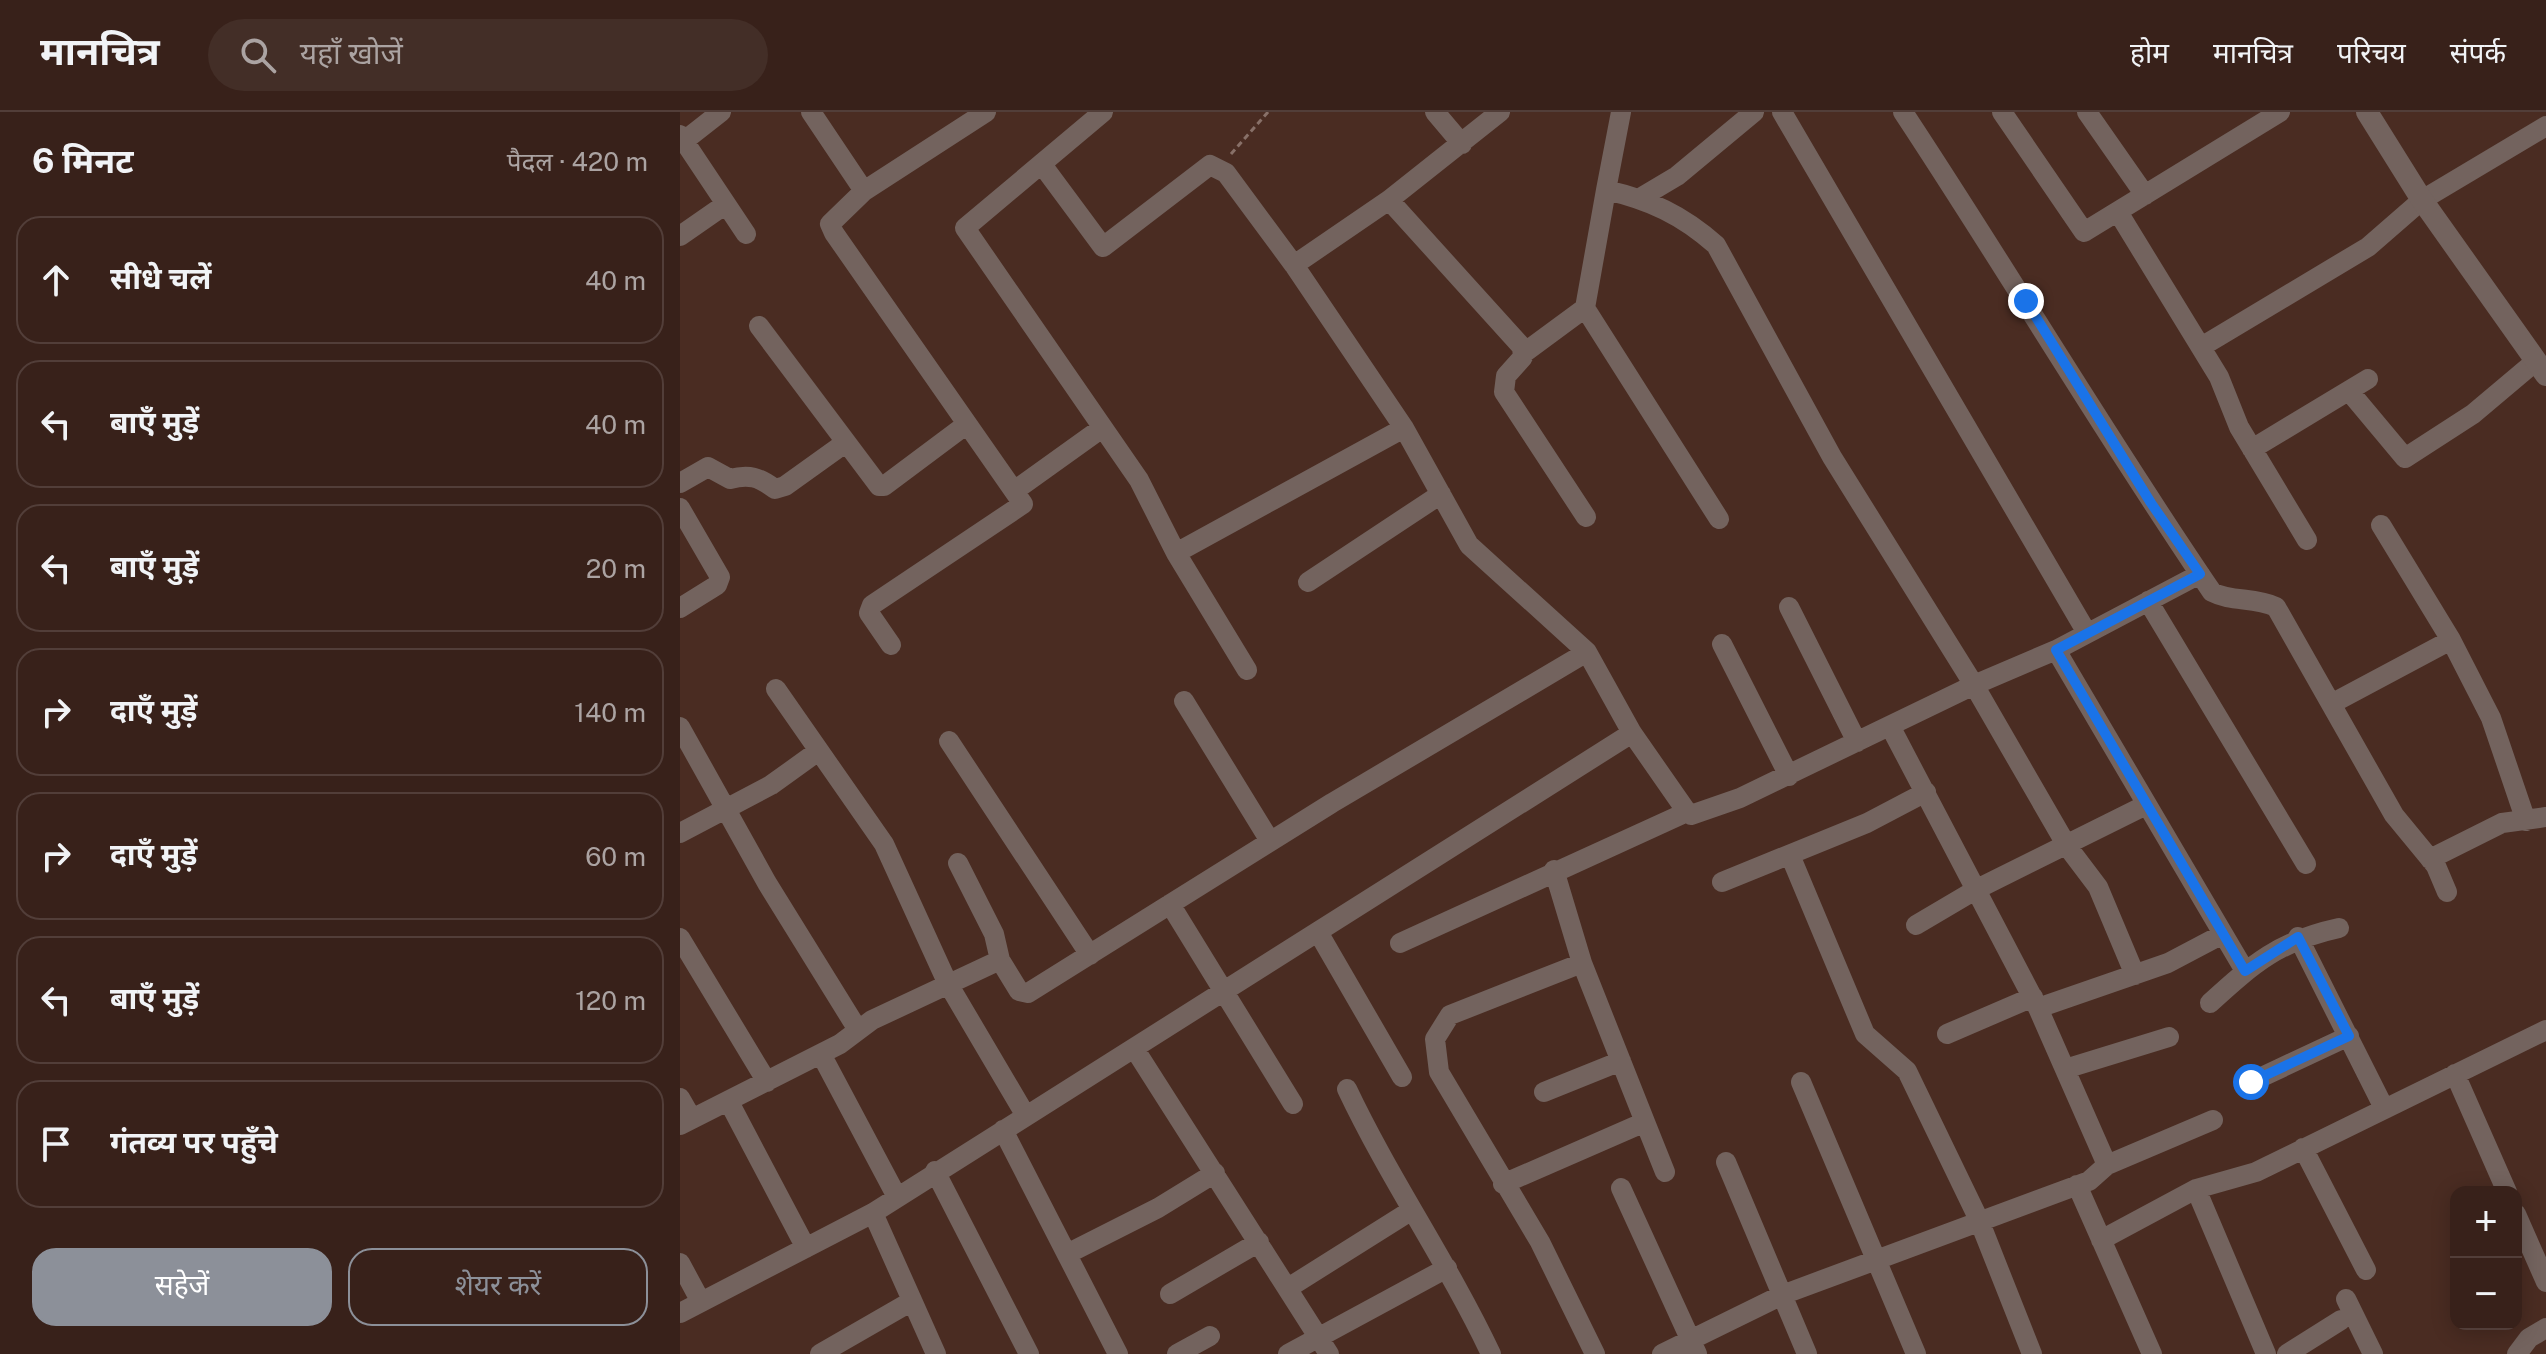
<!DOCTYPE html>
<html lang="hi">
<head>
<meta charset="utf-8">
<style>
	:root { --surface:#38211a; --page:#432e27; --text:#f1f3f6; --muted:#aba3a2; --line:#523e39; --accent:#8c9099 }
	body { margin:0; font-family:"Public Sans","Noto Sans Devanagari",sans-serif; background:var(--page); color:var(--text) }
	.controls { position:absolute; right:24px; bottom:24px; display:grid; overflow:hidden; border-radius:16px; box-shadow:0 4px 20px #0003 }
	.controls button { width:72px; height:72px; display:grid; place-items:center; padding:0; border:0; border-bottom:2px solid var(--line); background:var(--surface); color:var(--text); font:40px sans-serif }
	.stop { position:absolute; width:24px; height:24px; margin:-18px; border:6px solid #1a73e8; border-radius:50%; background:#fff }
	.stop.end { background:#1a73e8; border-color:#fff; box-shadow:0 2px 8px #0008 }
	.list { margin:0; padding:0; list-style:none }
	h2 { display:flex; justify-content:space-between; align-items:center; height:104px; margin:0; padding:0 32px; font-size:34px }
	h2 small { font-size:26px; font-weight:400; color:var(--muted) }
	.list li { display:grid; grid-template-columns:52px 1fr auto; gap:24px; align-items:center; box-sizing:border-box; height:128px; margin:0 16px 16px; padding:0 16px; border:2px solid var(--line); border-radius:24px }
	.list b { display:block; font-size:30px; white-space:nowrap }
	.list em { font-size:26px; font-style:normal; color:var(--muted) }
	.actions { display:flex; gap:16px; padding:24px 32px }
	.actions a { flex:1; padding:18px 0; border:2px solid var(--accent); border-radius:24px; text-align:center; font-size:28px; color:var(--accent) }
	.actions .main { background:var(--accent); color:#fff }
	.icon { flex:none; width:44px; height:44px; fill:none; stroke:currentColor; stroke-width:2; stroke-linecap:round; stroke-linejoin:round }
	.map { position:relative; flex:none; width:1866px; height:1242px; overflow:hidden }
	header { display:flex; align-items:center; gap:48px; box-sizing:border-box; height:112px; padding:0 40px; background:var(--surface); border-bottom:2px solid var(--line) }
	header strong { font-size:38px }
	nav { display:flex; gap:44px; margin-inline-start:auto; font-size:28px }
	.search { width:560px; height:72px; background:var(--page); display:flex; align-items:center; gap:20px; box-sizing:border-box; padding:0 28px; border-radius:44px; color:var(--muted); font-size:30px }
	main { display:flex }
	aside { flex:1; background:var(--surface) }
	.map>svg:first-child { display:block }
</style>
</head>
<body>
<header>
<strong>मानचित्र</strong>
<div class="search"><svg class="icon" aria-label="search" viewBox="0 0 24 24"><circle cx="10" cy="10" r="6"/><path d="M15 15l6 6"/></svg>यहाँ खोजें</div>
<nav><a>होम</a><a>मानचित्र</a><a>परिचय</a><a>संपर्क</a></nav>
</header>
<main>
<aside>
<h2>6 मिनट<small>पैदल · 420 m</small></h2>
<ul class="list">
<li><svg class="icon" aria-label="ahead" viewBox="0 0 24 24"><path d="M12 20V5M6 11l6-6 6 6"/></svg><div><b>सीधे चलें</b></div><em>40 m</em></li>
<li><svg class="icon" aria-label="left" viewBox="0 0 24 24"><path d="M17 20v-9H6M10 6l-5 5 5 5"/></svg><div><b>बाएँ मुड़ें</b></div><em>40 m</em></li>
<li><svg class="icon" aria-label="left" viewBox="0 0 24 24"><path d="M17 20v-9H6M10 6l-5 5 5 5"/></svg><div><b>बाएँ मुड़ें</b></div><em>20 m</em></li>
<li><svg class="icon" aria-label="right" viewBox="0 0 24 24"><path d="M7 20v-9h11M14 6l5 5-5 5"/></svg><div><b>दाएँ मुड़ें</b></div><em>140 m</em></li>
<li><svg class="icon" aria-label="right" viewBox="0 0 24 24"><path d="M7 20v-9h11M14 6l5 5-5 5"/></svg><div><b>दाएँ मुड़ें</b></div><em>60 m</em></li>
<li><svg class="icon" aria-label="left" viewBox="0 0 24 24"><path d="M17 20v-9H6M10 6l-5 5 5 5"/></svg><div><b>बाएँ मुड़ें</b></div><em>120 m</em></li>
<li><svg class="icon" aria-label="arrive" viewBox="0 0 24 24"><path d="M6 21V4h12l-3 4 3 4H6"/></svg><div><b>गंतव्य पर पहुँचे</b></div></li>
</ul>
<div class="actions"><a class="main">सहेजें</a><a>शेयर करें</a></div>
</aside>
<div class="map">
<svg width="1866" height="1242" viewBox="0 0 1866 1242">
	<rect width="100%" height="100%" fill="#4a2c22"/>
	<g fill="none" stroke-linecap="round" stroke-linejoin="round">
		<path stroke="#887068" stroke-width="3" stroke-dasharray="6 4" stroke-linecap="butt" d="M551,42L588,0"/>
		<path stroke="#73635e" stroke-width="20" d="M131,0L184,79L150,112L154,121L343,392L192,493L189,501L211,533
			M423,0L285,116L459,368L496,441
			M755,0L782,32
			M1102,0L1407,521
			M1223,0C1328,159 1425,323 1532,480C1551,490 1575,485 1596,495L1714,703L1756,754L1767,780
			M1322,0L1404,120L1600,0
			M1407,0L1465,83
			M0,23L66,122
			M4,29L41,0
			M363,54L423,135L530,53L546,61L614,153L724,316L789,433L907,540L952,621L1007,700
			M926,78L905,196L1039,407
			M184,79L306,0
			M960,86L997,64L1074,0
			M709,88L842,235L843,245L826,264L824,280L906,405
			M1438,100L1539,265L1559,315L1627,428
			M0,124L46,92
			M614,153L709,88L820,0
			M79,214L199,374H204L287,312
			M1521,235L1688,135L1742,88L1866,14
			M844,241L905,196
			M1669,279L1725,346L1793,302L1856,249
			M1572,337L1688,267
			M0,371L28,355L50,367C69,362 79,365 95,377L105,374L165,331
			M334,379L422,316
			M0,396L40,465L37,473L0,496
			M1701,413L1771,528L1811,606L1846,709
			M1520,462L1376,538L1565,859
			M628,470L761,382
			M1468,489L1626,752
			M1109,495L1177,630
			M1042,532L1109,664
			M1376,538L1294,573L1387,734L1418,775L1455,863
			M567,558L496,441L724,316
			M96,577L204,732L267,870L346,1004
			M504,589L590,729
			M1651,592L1771,528
			M1210,614L1358,896L1427,1053
			M0,615L87,771L178,918
			M269,629L410,843
			M0,721L91,673L137,640
			M1110,743L1185,922L1227,959L1299,1108L1352,1242
			M1750,747L1822,711L1866,705
			M278,751L314,822L320,848
			M1042,770L1187,711L1246,680
			M490,792L613,992
			M1236,813L1297,777L1466,693
			M638,820L722,965
			M1618,825L1704,996
			M0,826L87,970
			M720,831L1007,700L1011,703L1060,686L1294,573L1152,345L1036,133C1002,103 970,88 926,78L941,0
			M902,851L770,903L755,927L759,960L860,1130L915,1242
			M1530,891C1574,851 1599,829 1659,816
			M1358,896L1488,851L1543,822
			M1267,922L1353,885
			M454,936L649,1242
			M141,942L217,1085
			M1385,957L1489,925
			M1775,962L1827,1080
			M1121,970L1236,1242
			M1571,970L1669,924
			M667,977C710,1068 768,1151 811,1242
			M864,980L941,949
			M0,986L12,1007
			M49,990L126,1136
			M965,1010L985,1060
			M0,1013L160,932L192,908L320,848L339,879L348,881L652,691L907,540
			M323,1018L438,1242
			M1623,1036L1686,1158
			M1046,1050L1127,1242
			M255,1059L349,1242
			M823,1072L965,1010L902,851L874,758
			M1397,1073L1472,1242
			M941,1076L1017,1242
			M1516,1077L1586,1242
			M193,1101L256,1242
			M1836,1102L1866,1170
			M1421,1128L1516,1077L1576,1060L1866,918
			M387,1142L478,1096L535,1061
			M0,1151L21,1190
			M608,1176L732,1098
			M490,1182L579,1130
			M1666,1187L1693,1242
			M0,1201L193,1101L952,621
			M140,1242L232,1189
			M497,1242L530,1224
			M608,1242L767,1156
			M982,1242L1102,1183L1409,1069L1427,1053L1533,1008
			M1607,1242L1661,1208
			M1837,1242L1849,1226L1866,1216"/>
		<path stroke="#73635e" stroke-width="22" d="M1687,0L1742,88L1866,263"/>
	</g>
	<g fill="none" stroke-linecap="round" stroke-linejoin="round">
		<path stroke="#1a73e8" stroke-width="10" d="M1346,189L1471,391L1520,462L1376,538L1565,859L1618,825L1669,924L1571,970"/>
	</g>
</svg>
<div class="controls">
<button>+</button>
<button>−</button>
</div>
<div class="stop" style="left:1571px;top:970px"></div>
<div class="stop end" style="left:1346px;top:189px"></div>
</div>
</main>
</body>
</html>
